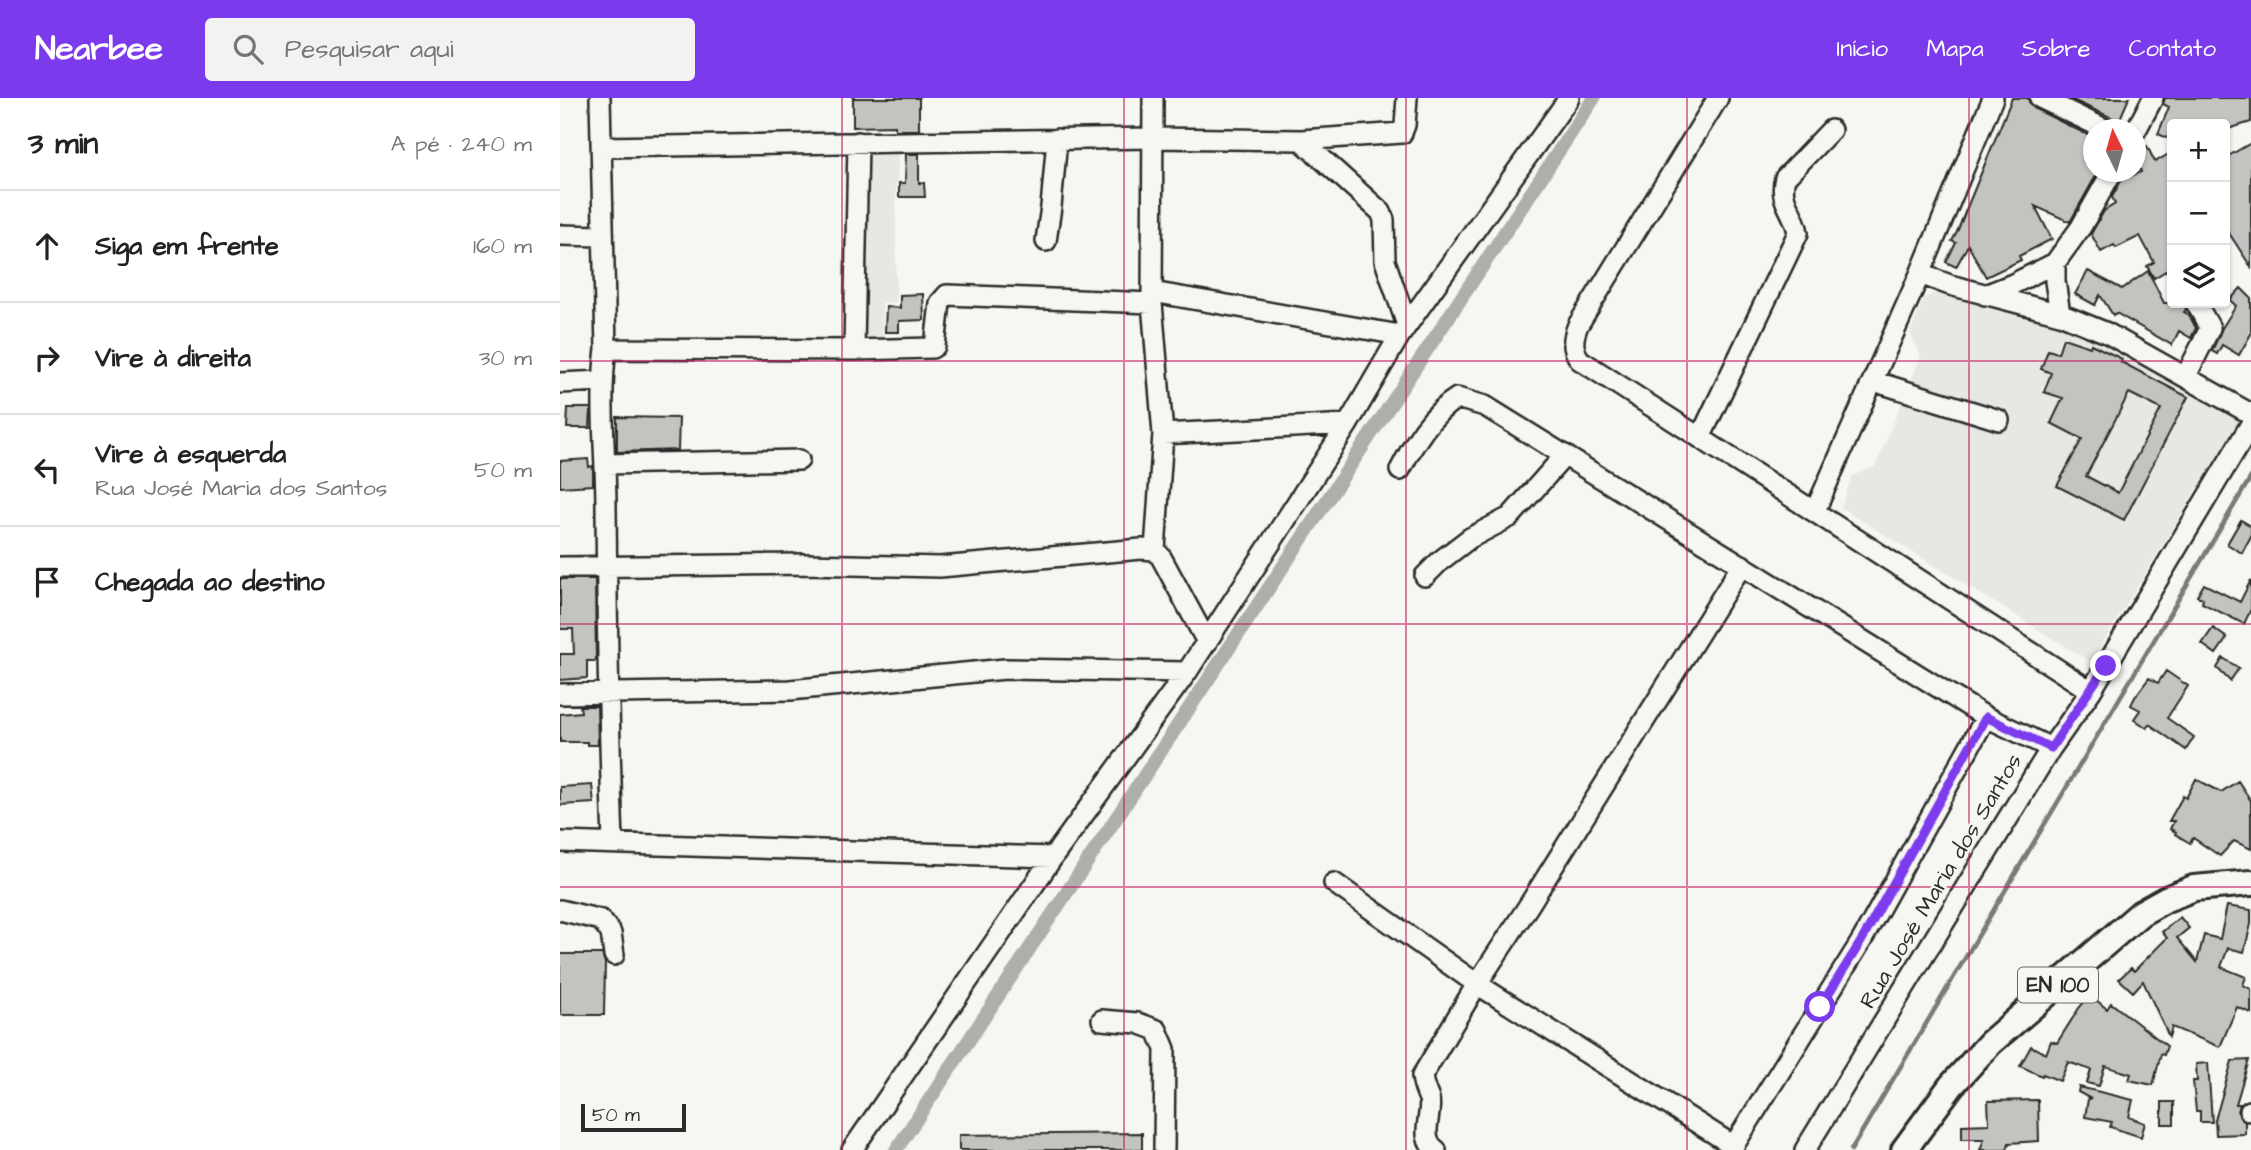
<!DOCTYPE html>
<html lang="pt">
<head>
<meta charset="utf-8">
<style>
	:root { --surface:#fff; --page:#f2f2f2; --text:#222; --muted:#767676; --line:#e0e0e0; --accent:#7c3aed }
	body { margin:0; font-family:"Architects Daughter",sans-serif; background:var(--page); color:var(--text) }
	.controls { position:absolute; right:21px; top:21px; display:grid; overflow:hidden; border-radius:7px; box-shadow:0 2px 5px #0004 }
	.controls button { width:63px; height:63px; display:grid; place-items:center; padding:0; border:0; border-bottom:2px solid var(--line); background:var(--surface); color:var(--text); font:35px sans-serif }
	.compass { position:absolute; left:1523px; top:21px; width:63px; height:63px; border-radius:50%; background:var(--surface); box-shadow:0 2px 5px #0004; rotate:355deg }
	.scale { position:absolute; left:21px; bottom:18px; width:105px; box-sizing:border-box; padding-left:7px; border:4px solid #2b2b2b; border-top:0; font-size:19px; line-height:24px; white-space:nowrap; color:#2b2b2b; -webkit-text-stroke:5px #f6f6f2; paint-order:stroke }
	.stop { position:absolute; width:21px; height:21px; margin:-16px; border:5px solid #7c3aed; border-radius:50%; background:#fff }
	.stop.end { background:#7c3aed; border-color:#fff; box-shadow:0 2px 7px #0008 }
	.list { margin:0; padding:0; list-style:none }
	h2 { display:flex; justify-content:space-between; align-items:center; height:91px; margin:0; padding:0 28px; font-size:30px }
	h2 small { font-size:23px; font-weight:400; color:var(--muted) }
	.list li { display:grid; grid-template-columns:46px 1fr auto; gap:21px; align-items:center; box-sizing:border-box; height:112px; padding:0 28px; border-top:2px solid var(--line) }
	.list b { display:block; font-size:26px; white-space:nowrap }
	.list p { margin:0; font-size:23px; white-space:nowrap; color:var(--muted) }
	.list em { font-size:23px; font-style:normal; color:var(--muted) }
	.icon { flex:none; width:38px; height:38px; fill:none; stroke:currentColor; stroke-width:2; stroke-linecap:round; stroke-linejoin:round }
	.map { position:relative; flex:none; width:1691px; height:1052px; overflow:hidden }
	header { display:flex; align-items:center; gap:42px; box-sizing:border-box; height:98px; padding:0 35px; background:var(--accent); color:#fff }
	header strong { font-size:33px }
	nav { display:flex; gap:38px; margin-inline-start:auto; font-size:24px }
	.search { width:490px; height:63px; background:var(--page); display:flex; align-items:center; gap:18px; box-sizing:border-box; padding:0 24px; border-radius:7px; color:var(--muted); font-size:26px }
	main { display:flex }
	aside { flex:1; background:var(--surface) }
	.map>svg:first-child { display:block }
</style>
</head>
<body>
<header>
<strong>Nearbee</strong>
<div class="search"><svg class="icon" aria-label="search" viewBox="0 0 24 24"><circle cx="10" cy="10" r="6"/><path d="M15 15l6 6"/></svg>Pesquisar aqui</div>
<nav><a>Início</a><a>Mapa</a><a>Sobre</a><a>Contato</a></nav>
</header>
<main>
<aside>
<h2>3 min<small>A pé · 240 m</small></h2>
<ul class="list">
<li><svg class="icon" aria-label="ahead" viewBox="0 0 24 24"><path d="M12 20V5M6 11l6-6 6 6"/></svg><div><b>Siga em frente</b></div><em>160 m</em></li>
<li><svg class="icon" aria-label="right" viewBox="0 0 24 24"><path d="M7 20v-9h11M14 6l5 5-5 5"/></svg><div><b>Vire à direita</b></div><em>30 m</em></li>
<li><svg class="icon" aria-label="left" viewBox="0 0 24 24"><path d="M17 20v-9H6M10 6l-5 5 5 5"/></svg><div><b>Vire à esquerda</b><p>Rua José Maria dos Santos</p></div><em>50 m</em></li>
<li><svg class="icon" aria-label="arrive" viewBox="0 0 24 24"><path d="M6 21V4h12l-3 4 3 4H6"/></svg><div><b>Chegada ao destino</b></div></li>
</ul>
</aside>
<div class="map">
<svg width="1691" height="1052" viewBox="0 0 1691 1052">
	<rect width="100%" height="100%" fill="#f6f6f2"/>
	<filter id="ink" filterUnits="userSpaceOnUse"><feTurbulence type="fractalNoise" baseFrequency=".0143" numOctaves="2"/><feDisplacementMap in="SourceGraphic" scale="14" xChannelSelector="R" yChannelSelector="G"/><feConvolveMatrix kernelMatrix="1 2 1 2 8 2 1 2 1" color-interpolation-filters="sRGB"/></filter>
	<g filter="url(#ink)">
		<path fill="#e7e7e3" d="M340,43L336,94V204L322,205L323,244L295,245L298,44Z
			M1377,194L1503,226L1680,321L1531,564L1281,410L1292,378L1315,369L1361,258L1350,235L1364,200Z"/>
		<g fill="none" stroke-linecap="round" stroke-linejoin="round">
			<path stroke="#7a7a78" stroke-width="4.5" d="M1291,1052L1691,379"/>
			<path stroke="#aeaeab" stroke-width="14" d="M336,1052L1034,0"/>
		</g>
		<path fill="#c3c3c0" stroke="#2b2b2b" stroke-width="2" fill-rule="evenodd" d="M293,0H359V32H335V28L293,29Z
			M1452,0H1468L1470,6L1475,11L1528,37L1534,46V74H1538L1510,124L1475,108L1492,141L1459,158L1461,162L1426,179L1408,147L1396,169L1386,164L1396,145L1392,143L1397,134Z
			M1508,0H1569L1559,23Z
			M1605,0H1691V24L1665,32V26H1612V42L1598,36L1609,9L1603,6Z
			M1691,45V169L1665,129V60Z
			M1587,48L1595,64L1612,54V169L1594,180L1587,168L1594,164L1580,138L1556,150L1554,147L1541,154L1531,136L1544,113L1555,106L1552,99L1562,81L1581,74L1576,62V54Z
			M346,56H359V85H364L365,99H339V85H345Z
			M1528,173L1562,191L1588,173L1604,205H1624L1626,212L1624,214L1629,217L1636,230L1631,240L1619,233L1612,247L1556,215L1553,217L1540,197L1535,207L1515,196Z
			M1681,190L1691,200V236L1679,257L1662,247L1657,256L1652,253L1662,230L1676,208L1670,202Z
			M363,196L364,222L339,223V234H325L326,209L340,210V197Z
			M1503,240L1530,249L1531,246L1562,261L1561,264L1628,299L1564,422L1497,388L1522,341L1491,325L1503,300L1484,294L1491,275L1481,271L1488,252L1498,255ZM1569,295L1601,311L1558,395L1526,378Z
			M8,310H31L30,330H7Z
			M57,319L119,320L118,352L57,354Z
			M28,361L29,369L33,368V387L0,389V363Z
			M1681,422L1691,428V438L1682,455L1667,446Z
			M0,481H35L36,563H27V580L0,582V556H14L13,531H0Z
			M1691,482V511L1684,526L1642,505L1643,501L1637,498L1644,486L1680,504Z
			M1653,530L1667,540L1656,556L1642,546Z
			M1663,560L1679,570L1670,583L1657,570Z
			M1606,573L1628,588L1607,620L1634,639L1626,652L1589,626L1587,630L1574,621L1580,612L1571,607L1575,599L1589,580L1598,585Z
			M20,608H37L38,647H27V644H0V616L21,614Z
			M1636,681L1661,694L1678,683L1691,703V751L1674,743L1660,758L1633,740L1630,745L1615,736L1616,734L1610,731L1614,723H1609L1623,698L1626,700Z
			M32,687L34,705L0,707V689Z
			M1667,808L1691,812V826L1684,854L1668,850L1661,869L1686,879L1683,887L1691,891V915L1677,909L1660,949L1612,929L1609,939L1583,883L1573,894L1559,881L1571,870L1574,873L1607,840L1602,834L1620,819L1629,830L1617,840L1637,864L1644,837L1660,841Z
			M0,856H42L45,865L44,917H0Z
			M1530,897L1547,911L1551,905L1607,948L1604,957L1601,956L1593,987L1569,982L1571,976L1545,968L1539,988L1527,985L1531,972L1508,964L1500,983L1483,976L1482,978L1460,968L1471,948L1486,956L1491,943L1497,945L1519,910Z
			M1689,962L1676,1006H1680L1678,1014L1680,1020L1685,1024V1036L1656,1037L1655,1022L1672,963Z
			M1648,965L1652,1024H1640V1013H1636L1633,983H1637L1636,966Z
			M1519,989L1573,1002L1569,1019L1585,1025L1581,1039L1550,1029L1552,1024L1525,1019L1528,1001H1531L1518,994Z
			M1478,1002L1479,1043L1449,1045L1447,1052H1420L1424,1041H1402V1027L1429,1026L1428,1003Z
			M1602,1004H1614V1026H1602Z
			M582,1035V1052H399V1037Z"/>
		<g fill="none" stroke-linecap="round" stroke-linejoin="round">
			<defs>
				<path id="minor" d="M40,0L46,251C39,303 46,357 46,410C47,522 49,633 53,745
					M593,0L592,205L603,336L595,452
					M1158,0L1018,227C1013,239 1011,250 1020,262L1531,593
					M1480,0L1547,32
					M1576,32L1593,0
					M741,42L842,35L845,27L847,0
					M42,49L593,40L741,42L821,114L824,122L825,163L847,227
					M0,137L42,138
					M486,143L491,109L497,41
					M1495,165V183L1500,216
					M1360,176L1390,187L1500,216L1547,235L1691,316
					M592,194L840,237
					M1425,197L1453,186L1495,165L1521,129L1552,74
					M46,251L294,252L298,44
					M294,252L372,250L375,248L380,205L387,197L592,205
					M1626,278L1650,230L1636,205
					M1313,283L1439,322
					M0,285L42,283
					M603,336L788,326
					M1140,340L1238,135C1235,113 1218,104 1225,80L1271,32
					M46,366L239,362
					M840,372C854,345 871,316 897,300L925,308L1426,619L1491,650
					M1255,413L1360,176L1433,0
					M0,469L245,466L380,469L581,451L595,452L601,459L647,544
					M865,478L880,463L910,440L950,419L1005,357
					M0,596L230,592L445,571L627,574
					M0,744L493,759
					M774,785L917,886L1174,1048
					M0,812L41,822L51,835L54,857
					M542,922L578,925L597,932L605,951L604,1052
					M1690,1013H1691
					M292,1052L493,759L627,574L788,326L840,237L1009,0
					M876,1052C858,1040 873,1017 869,1001C866,993 863,988 862,978L917,886L969,807L1182,467
					M1171,1052L1302,842L1426,619
					M1245,1052L1491,650L1531,593L1691,326"/>
				<path id="major" d="M1344,1052L1391,988L1430,945L1581,815L1606,801L1634,790L1691,785"/>
			</defs>
			<use href="#minor" stroke="#2b2b2b" stroke-width="24"/>
			<use href="#major" stroke="#2b2b2b" stroke-width="30"/>
			<use href="#minor" stroke="#f6f6f2" stroke-width="19"/>
			<use href="#major" stroke="#f6f6f2" stroke-width="24"/>
		</g>
	</g>
	<g fill="none" stroke-linecap="round" stroke-linejoin="round" filter="url(#ink)">
		<path stroke="#7c3aed" stroke-width="9" d="M1260,909L1302,842L1426,619L1491,650L1546,568"/>
	</g>
	<path fill="none" stroke="#c2185b" stroke-width="2" stroke-opacity="0.55" d="M282,0V1052M564,0V1052M846,0V1052M1127,0V1052M1409,0V1052M0,263H1691M0,526H1691M0,789H1691"/>
	<g text-anchor="middle" dominant-baseline="central" stroke-width="5" stroke-linejoin="round" paint-order="stroke">
		<rect fill="#f6f6f2" stroke="#686867" stroke-width="2" x="1458" y="869.5" width="80" height="35" rx="5"/>
		<g font-size="21" font-weight="bold" fill="#2b2b2b">
			<text x="1498" y="887">EN 100</text>
		</g>
		<g font-size="23" fill="#2b2b2b" stroke="#f6f6f2">
			<text transform="translate(1381 783) rotate(-59)">Rua José Maria dos Santos</text>
		</g>
	</g>
</svg>
<div class="controls">
<button>+</button>
<button>−</button>
<button><svg class="icon" aria-label="layers" viewBox="0 0 24 24"><path d="M12 4l9 5-9 5-9-5zM3 14l9 5 9-5"/></svg></button>
</div>
<svg class="compass" viewBox="-18 -18 36 36"><path d="M0-13l5 13h-10z" fill="#e53935"/><path d="M0 13l5-13h-10z" fill="#767676"/></svg>
<div class="scale">50 m</div>
<div class="stop" style="left:1260px;top:909px"></div>
<div class="stop end" style="left:1546px;top:568px"></div>
</div>
</main>
</body>
</html>
